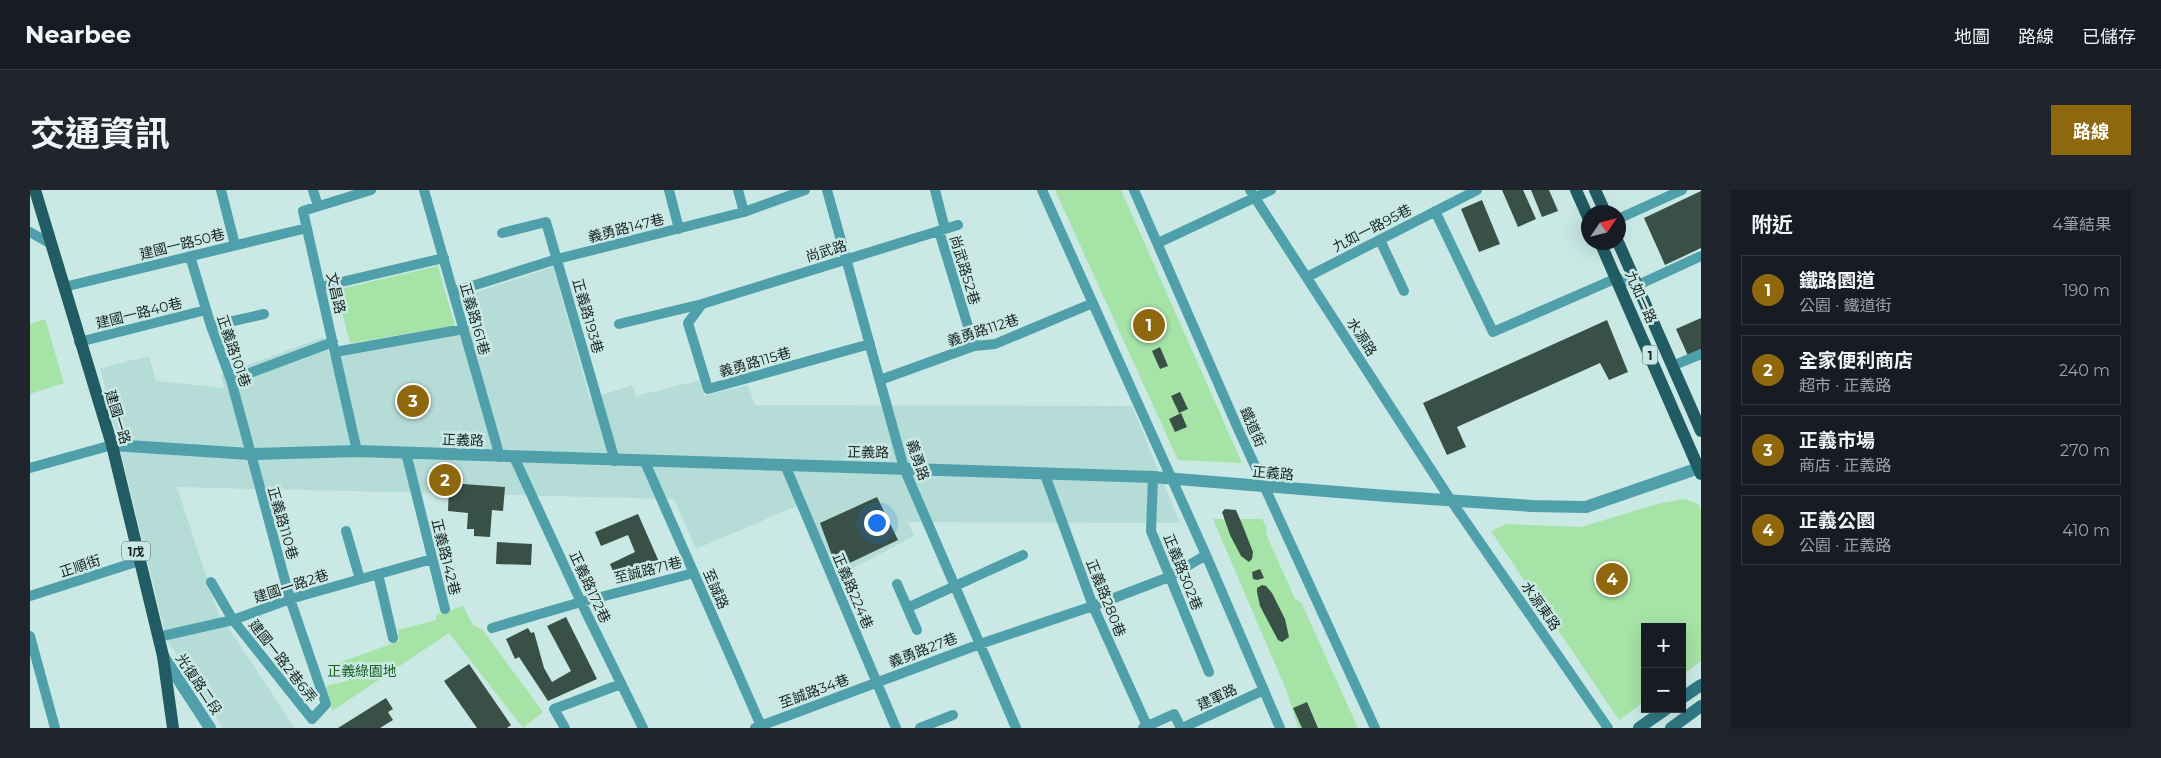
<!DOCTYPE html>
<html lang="zh-TW">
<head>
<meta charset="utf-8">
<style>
	:root { --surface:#171b24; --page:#20242c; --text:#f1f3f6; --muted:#9ea1a6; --line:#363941; --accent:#8f680e }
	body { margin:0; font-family:Montserrat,"Noto Sans TC",sans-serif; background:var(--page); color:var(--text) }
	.controls { position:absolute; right:15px; bottom:15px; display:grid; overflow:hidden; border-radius:0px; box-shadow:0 5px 20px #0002 }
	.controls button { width:45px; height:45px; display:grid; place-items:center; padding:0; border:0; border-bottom:1px solid var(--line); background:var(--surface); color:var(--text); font:25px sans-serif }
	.compass { position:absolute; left:1551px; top:15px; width:45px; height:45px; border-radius:50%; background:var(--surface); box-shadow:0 5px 20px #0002; rotate:55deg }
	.you { position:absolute; left:846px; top:332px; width:18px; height:18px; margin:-12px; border:4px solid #fff; border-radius:50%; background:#1a73e8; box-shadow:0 0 0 8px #1a73e833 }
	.badge { display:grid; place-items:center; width:32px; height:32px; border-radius:50%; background:var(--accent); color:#fff; font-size:16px; font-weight:700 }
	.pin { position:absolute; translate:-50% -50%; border:2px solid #fff; box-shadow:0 1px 5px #0006 }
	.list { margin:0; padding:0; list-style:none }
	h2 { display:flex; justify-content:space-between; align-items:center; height:65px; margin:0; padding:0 20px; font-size:21px }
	h2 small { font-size:16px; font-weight:400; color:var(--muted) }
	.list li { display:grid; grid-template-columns:32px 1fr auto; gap:15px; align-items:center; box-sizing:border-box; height:70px; margin:0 10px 10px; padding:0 10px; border:1px solid var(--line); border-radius:0px }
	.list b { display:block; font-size:19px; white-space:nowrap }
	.list p { margin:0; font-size:16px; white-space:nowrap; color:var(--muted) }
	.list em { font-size:16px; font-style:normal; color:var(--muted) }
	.map { position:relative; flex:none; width:1671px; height:538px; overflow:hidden; border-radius:0px }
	header { display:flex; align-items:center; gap:30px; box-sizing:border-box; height:70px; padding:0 25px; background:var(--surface); border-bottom:1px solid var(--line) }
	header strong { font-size:24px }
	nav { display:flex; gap:28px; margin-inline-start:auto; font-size:18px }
	.intro { display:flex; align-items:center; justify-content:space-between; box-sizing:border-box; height:120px; padding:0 30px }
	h1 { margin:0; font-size:35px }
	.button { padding:12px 22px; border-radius:0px; background:var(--accent); color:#fff; font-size:18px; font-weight:700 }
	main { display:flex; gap:30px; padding:0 30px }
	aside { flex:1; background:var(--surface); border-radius:0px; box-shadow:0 5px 20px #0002 }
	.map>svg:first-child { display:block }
</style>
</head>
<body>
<header>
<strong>Nearbee</strong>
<nav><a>地圖</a><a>路線</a><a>已儲存</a></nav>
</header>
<div class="intro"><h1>交通資訊</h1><a class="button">路線</a></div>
<main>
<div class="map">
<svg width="1671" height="538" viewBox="0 0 1671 538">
	<rect width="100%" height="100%" fill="#cae9e5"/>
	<path fill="#b5dcd7" d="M523,77L560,209L602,195L606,206L670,190L674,206L718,195L725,215L1102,216L1150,333L878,332L884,346L808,386L776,312L666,359L644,309L147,297L188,422L265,538H193L137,450L70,178L119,166L126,191L194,198L191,185L294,147L300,168L441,143L432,107Z"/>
	<path fill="#a5e3a6" d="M1025,0H1091L1212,273L1148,270Z
		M408,76L425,136L320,153L306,100Z
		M15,129L34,193L0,204V134Z
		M1654,309L1668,314L1671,321V471L1652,485V437H1615V511L1589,530L1461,341L1476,334L1551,337L1631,313Z
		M1183,329H1232L1237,338L1236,344L1265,409L1271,412L1328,538H1268L1258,504Z
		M433,416L443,435L452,439L513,522L493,538L419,443L302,521L296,496L318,491L311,472L369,451L368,440L406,430V425Z"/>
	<path fill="#395046" d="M1472,0H1493L1506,29L1488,37Z
		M1501,0H1519L1528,21L1512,27Z
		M1671,1V58L1635,75L1614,28Z
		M1452,10L1470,54L1449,62L1431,19Z
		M1671,128V162L1659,168L1646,139Z
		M1577,130L1598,182L1579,190L1570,173L1427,237L1436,257L1417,265L1393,213Z
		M1130,157L1138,176L1130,179L1122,161Z
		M1150,202L1158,219L1149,223L1141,206Z
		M1151,223L1157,237L1145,242L1139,229Z
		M419,293L475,297L473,321L462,320L460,347L444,346V339H437L438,323L418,321Z
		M847,307L868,350L807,379L790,333Z
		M1195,319L1206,320L1212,334L1223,362L1222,369L1219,372L1211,366L1200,345L1192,322Z
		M608,324L630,374L614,381L611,375L585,386L580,374L605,362L598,345L571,356L565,342Z
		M467,352L502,354L501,375L466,374Z
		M1230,379L1234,388L1227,390L1223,389L1222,382Z
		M1232,395L1236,396L1242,403L1255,429L1259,447L1252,452L1248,450L1230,416L1227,402V398Z
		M536,427L567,489L518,511L489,467L485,469L476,449L498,438L501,443L504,442L514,478L522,492L541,481L517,436Z
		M439,474L481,535L477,538H447L414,491Z
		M356,508L363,519L358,522L363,530L350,538H308Z
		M1277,512L1288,538H1272L1263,518Z"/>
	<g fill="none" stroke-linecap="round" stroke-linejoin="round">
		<path stroke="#50a0ac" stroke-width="10" d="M191,0L205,55
			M283,0L288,16
			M394,0L470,267
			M639,0L649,39
			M708,0L714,22
			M797,0L874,278L986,538
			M905,0L915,39
			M1012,0L1176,365L1250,538
			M1104,0L1209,241L1345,538
			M1220,0L1420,309L1578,538
			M1405,21L1463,142L1587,88L1608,95L1671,66
			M1588,29L1652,0
			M909,41L944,156
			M0,42L21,54
			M472,43L516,32L585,271
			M1350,50L1374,101
			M1128,53L1241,0
			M160,66L181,136L201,190L260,409L296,514L282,529L203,430L181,392
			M1277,87L1447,0
			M34,97L277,38
			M290,97L414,68
			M423,102L527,69L714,22L775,0
			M672,114L658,133L678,199L840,154
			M589,134L672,114L928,35
			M181,136L234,124
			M49,152L176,120
			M305,162L434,139
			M1642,176L1671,164
			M201,190L303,152
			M850,190L944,156L965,154L1063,113
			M327,261L273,21L341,0
			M376,263L415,419
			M484,267L551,412L613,538
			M615,272L732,538
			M755,275L866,538
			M0,278L82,255
			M1015,285L1063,416L1118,538
			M1123,287L1121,341L1179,482
			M316,341L330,389
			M348,384L363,448
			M867,394L887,440
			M0,406L109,371
			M879,417L993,365
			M462,438L551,412L664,383
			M0,446L25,538
			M128,447L203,430L260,409L402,369
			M535,538L524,519L591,494
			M725,538L950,454L1063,416L1139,387L1176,365
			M890,538L923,525
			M1113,538L1144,524L1151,538
			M1152,538L1234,500"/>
		<path stroke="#50a0ac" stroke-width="12" d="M82,255L220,264L327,261L1123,287L1357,306L1502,316L1556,317L1669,278
			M133,466L180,538"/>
		<path stroke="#2f7882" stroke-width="12" d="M1652,508L1671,495
			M1609,538L1636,519
			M1641,538L1671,516"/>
		<path stroke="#215b63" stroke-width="12" d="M5,0L82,255L133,466L143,538
			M1546,0L1558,27
			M1565,0L1575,22
			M1570,52L1671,284
			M1588,52L1671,241"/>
	</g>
	<g text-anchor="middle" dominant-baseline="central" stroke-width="5" stroke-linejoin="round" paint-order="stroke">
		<g fill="#cae9e5" stroke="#4d5e5c" stroke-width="1">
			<rect x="1612.5" y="155.5" width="15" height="19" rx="4"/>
			<rect x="92" y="351.5" width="28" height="19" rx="4"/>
		</g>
		<g font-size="12" font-weight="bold" fill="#172321">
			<text x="1620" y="165">1</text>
			<text x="106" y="361">1戊</text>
		</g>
		<g font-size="14" fill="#172321" stroke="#cae9e5">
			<text transform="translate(596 38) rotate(-14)">義勇路147巷</text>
			<text transform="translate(1342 38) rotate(-27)">九如一路95巷</text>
			<text transform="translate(152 54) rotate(-14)">建國一路50巷</text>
			<text transform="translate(796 61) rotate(-17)">尚武路</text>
			<text transform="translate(935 80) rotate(73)">尚武路52巷</text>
			<text transform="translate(306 103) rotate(77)">文昌路</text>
			<text transform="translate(1611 107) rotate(66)">九如一路</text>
			<text transform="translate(109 123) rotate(-14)">建國一路40巷</text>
			<text transform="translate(558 126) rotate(74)">正義路193巷</text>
			<text transform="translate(445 129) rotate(74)">正義路161巷</text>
			<text transform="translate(953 140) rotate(-18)">義勇路112巷</text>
			<text transform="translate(1332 147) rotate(57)">水源路</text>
			<text transform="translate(204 161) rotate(71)">正義路101巷</text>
			<text transform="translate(725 172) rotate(-16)">義勇路115巷</text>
			<text transform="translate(88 227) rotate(73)">建國一路</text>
			<text transform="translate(1223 237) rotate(66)">鐵道街</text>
			<text transform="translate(433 250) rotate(2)">正義路</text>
			<text transform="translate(838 262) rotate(1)">正義路</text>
			<text transform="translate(888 270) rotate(71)">義勇路</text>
			<text transform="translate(1243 283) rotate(5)">正義路</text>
			<text transform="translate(253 333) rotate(74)">正義路110巷</text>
			<text transform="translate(416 367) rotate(76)">正義路142巷</text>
			<text transform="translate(50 376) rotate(-18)">正順街</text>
			<text transform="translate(618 380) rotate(-14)">至誠路71巷</text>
			<text transform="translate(1153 382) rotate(68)">正義路302巷</text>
			<text transform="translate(261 396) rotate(-18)">建國一路2巷</text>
			<text transform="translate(560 397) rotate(65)">正義路172巷</text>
			<text transform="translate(686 399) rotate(66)">至誠路</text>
			<text transform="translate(823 401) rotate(67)">正義路224巷</text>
			<text transform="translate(1076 408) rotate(68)">正義路280巷</text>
			<text transform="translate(1511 416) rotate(55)">水源東路</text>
			<text transform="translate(893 460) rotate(-21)">義勇路27巷</text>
			<text transform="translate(253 471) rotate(52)">建國一路2巷6弄</text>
			<text transform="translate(169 494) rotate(56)">光復路二段</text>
			<text transform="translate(784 501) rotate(-20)">至誠路34巷</text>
			<text transform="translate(1187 507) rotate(-25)">建軍路</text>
		</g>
		<g font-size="14" fill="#196021" stroke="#cae9e5">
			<text x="332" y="481">正義綠園地</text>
		</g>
	</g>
</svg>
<div class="controls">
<button>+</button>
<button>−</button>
</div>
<svg class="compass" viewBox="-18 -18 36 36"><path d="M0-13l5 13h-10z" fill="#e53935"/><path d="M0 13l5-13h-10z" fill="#9ea1a6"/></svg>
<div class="you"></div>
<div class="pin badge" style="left:1119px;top:135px">1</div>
<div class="pin badge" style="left:415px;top:290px">2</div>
<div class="pin badge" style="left:383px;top:211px">3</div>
<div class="pin badge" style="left:1582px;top:389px">4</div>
</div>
<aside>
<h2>附近<small>4筆結果</small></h2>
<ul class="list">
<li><span class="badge">1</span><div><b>鐵路園道</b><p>公園 · 鐵道街</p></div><em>190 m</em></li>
<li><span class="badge">2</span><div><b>全家便利商店</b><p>超市 · 正義路</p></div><em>240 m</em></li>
<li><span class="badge">3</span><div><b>正義市場</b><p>商店 · 正義路</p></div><em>270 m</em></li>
<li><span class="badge">4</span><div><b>正義公園</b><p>公園 · 正義路</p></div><em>410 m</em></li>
</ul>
</aside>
</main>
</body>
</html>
